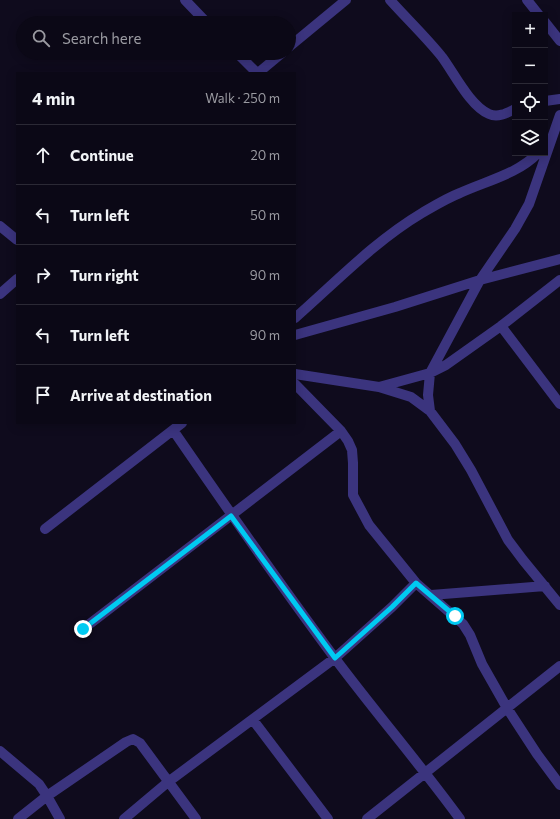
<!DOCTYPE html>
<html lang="en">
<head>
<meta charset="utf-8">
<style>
	:root { --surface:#0b0816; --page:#14111f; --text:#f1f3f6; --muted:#9a9aa1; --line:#2b2935 }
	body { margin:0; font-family:Commissioner,sans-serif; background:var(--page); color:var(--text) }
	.controls { position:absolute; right:12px; top:12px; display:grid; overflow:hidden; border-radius:0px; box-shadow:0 2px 10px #0003 }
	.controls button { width:36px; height:36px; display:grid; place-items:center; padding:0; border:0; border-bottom:1px solid var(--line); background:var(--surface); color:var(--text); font:20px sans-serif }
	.stop { position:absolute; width:12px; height:12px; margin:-9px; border:3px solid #00caf2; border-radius:50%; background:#fff }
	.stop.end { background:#00caf2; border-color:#fff; box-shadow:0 1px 4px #0008 }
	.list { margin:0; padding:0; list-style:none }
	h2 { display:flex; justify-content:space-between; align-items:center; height:52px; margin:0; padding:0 16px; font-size:17px }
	h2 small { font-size:13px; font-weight:400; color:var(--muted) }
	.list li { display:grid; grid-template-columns:26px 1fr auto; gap:12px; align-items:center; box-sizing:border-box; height:60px; padding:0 16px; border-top:1px solid var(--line) }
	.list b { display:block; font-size:15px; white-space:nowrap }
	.list em { font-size:13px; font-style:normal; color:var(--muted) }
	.icon { flex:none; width:22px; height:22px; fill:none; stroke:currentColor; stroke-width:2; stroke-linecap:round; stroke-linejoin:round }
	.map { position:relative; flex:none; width:560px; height:819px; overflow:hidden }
	.search { position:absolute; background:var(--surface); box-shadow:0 2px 10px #0003; left:16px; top:16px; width:280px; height:44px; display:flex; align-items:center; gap:10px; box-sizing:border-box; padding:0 14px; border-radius:22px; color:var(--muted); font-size:15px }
	.panel { position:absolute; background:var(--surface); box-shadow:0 2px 10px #0003; left:16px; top:72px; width:280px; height:352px; border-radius:0px }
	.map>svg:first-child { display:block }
</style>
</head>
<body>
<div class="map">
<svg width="560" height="819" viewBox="0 0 560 819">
	<rect width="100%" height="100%" fill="#0f0b1d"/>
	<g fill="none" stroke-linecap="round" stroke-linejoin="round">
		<path stroke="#3b347e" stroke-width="10" d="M185,0L207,23
			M390,0C407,19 426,37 442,57C454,73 470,106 489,114C498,118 507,113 515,109
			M527,0L539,15
			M545,22L560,41
			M289,47L346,0
			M237,53L257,73
			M258,73L282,53
			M545,101L560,99
			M0,226L17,240
			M0,294L17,279
			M295,318C336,282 375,241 422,213C434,206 447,198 460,193C486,181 518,174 538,153
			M501,326L560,404
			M295,335L395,307L480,280L560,259
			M295,374L379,387L411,397L430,411L455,444L471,470L508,540L523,560L560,605
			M295,384L341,431L348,441L352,450L353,463V495L369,525L416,583L463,624L470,635L482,664L507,708L537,754L560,785
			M379,387L430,373L446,365L501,326L560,280
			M430,411L428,395L430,373L480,280L515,229L529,204L560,115
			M173,430C226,507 279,583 334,657C375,712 420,764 460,819
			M45,529L182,423
			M431,595L545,586
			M83,629L341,431
			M253,720L328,819
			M0,751L39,784L47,796L60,819
			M18,819L47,796L126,742L133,739L140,743L196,819
			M124,819L168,782L335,658L392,607L416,583
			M367,819L560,666"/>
	</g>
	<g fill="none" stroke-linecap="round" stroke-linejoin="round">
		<path stroke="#00caf2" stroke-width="5" d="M83,629L231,516L335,658L392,607L416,583L455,616"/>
	</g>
</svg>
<div class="controls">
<button>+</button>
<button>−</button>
<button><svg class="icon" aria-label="locate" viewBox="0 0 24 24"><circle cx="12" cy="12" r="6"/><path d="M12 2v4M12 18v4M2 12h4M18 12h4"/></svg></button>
<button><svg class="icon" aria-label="layers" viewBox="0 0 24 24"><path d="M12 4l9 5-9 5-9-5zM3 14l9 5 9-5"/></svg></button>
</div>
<div class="stop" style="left:455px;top:616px"></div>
<div class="stop end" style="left:83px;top:629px"></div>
<div class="search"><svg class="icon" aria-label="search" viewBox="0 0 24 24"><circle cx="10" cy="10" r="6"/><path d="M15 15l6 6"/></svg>Search here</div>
<section class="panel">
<h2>4 min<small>Walk · 250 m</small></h2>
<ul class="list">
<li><svg class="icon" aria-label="ahead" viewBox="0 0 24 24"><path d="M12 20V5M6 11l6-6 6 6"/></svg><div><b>Continue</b></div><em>20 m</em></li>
<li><svg class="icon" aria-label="left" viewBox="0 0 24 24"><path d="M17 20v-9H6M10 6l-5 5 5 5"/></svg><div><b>Turn left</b></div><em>50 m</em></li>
<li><svg class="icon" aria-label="right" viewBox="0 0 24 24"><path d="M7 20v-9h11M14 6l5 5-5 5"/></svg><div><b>Turn right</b></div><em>90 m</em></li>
<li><svg class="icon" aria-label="left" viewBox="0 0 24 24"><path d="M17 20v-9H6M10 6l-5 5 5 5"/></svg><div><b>Turn left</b></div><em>90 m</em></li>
<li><svg class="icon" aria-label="arrive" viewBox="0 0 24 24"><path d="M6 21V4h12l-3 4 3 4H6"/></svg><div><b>Arrive at destination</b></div></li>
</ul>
</section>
</div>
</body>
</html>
